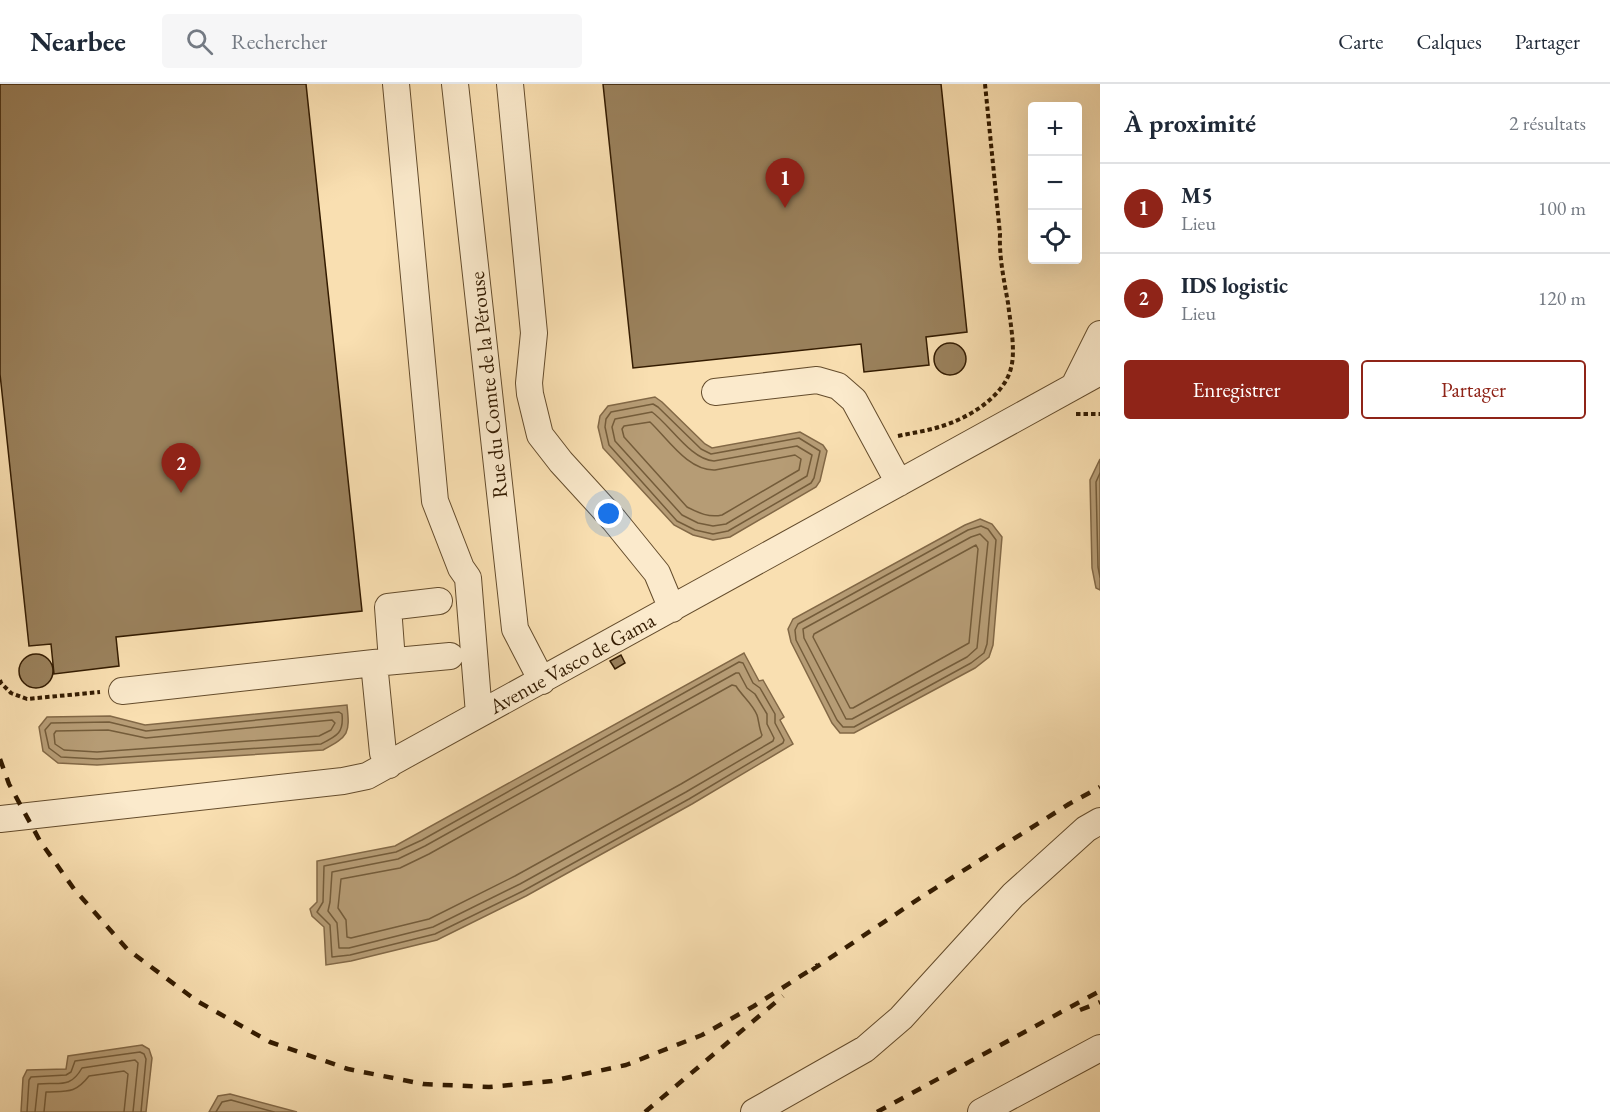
<!DOCTYPE html>
<html lang="fr">
<head>
<meta charset="utf-8">
<style>
	:root { --surface:#fff; --page:#f6f6f7; --text:#1f2937; --muted:#747a83; --line:#e0e1e3; --accent:#8f2418 }
	body { margin:0; font-family:"EB Garamond",serif; background:var(--page); color:var(--text) }
	.controls { position:absolute; right:18px; top:18px; display:grid; overflow:hidden; border-radius:6px; box-shadow:0 6px 24px #0002 }
	.controls button { width:54px; height:54px; display:grid; place-items:center; padding:0; border:0; border-bottom:2px solid var(--line); background:var(--surface); color:var(--text); font:30px sans-serif }
	.you { position:absolute; left:609px; top:430px; width:21px; height:21px; margin:-15px; border:4px solid #fff; border-radius:50%; background:#1a73e8; box-shadow:0 0 0 9px #1a73e833 }
	.badge { display:grid; place-items:center; width:39px; height:39px; border-radius:50%; background:var(--accent); color:#fff; font-size:20px; font-weight:700 }
	.pin { position:absolute; translate:-50% -50px; filter:drop-shadow(0 2px 3px #0008) }
	.pin::after { content:''; position:absolute; top:32px; width:21px; height:18px; background:inherit; clip-path:polygon(0 0,100% 0,50% 100%) }
	.list { margin:0; padding:0; list-style:none }
	h2 { display:flex; justify-content:space-between; align-items:center; height:78px; margin:0; padding:0 24px; font-size:26px }
	h2 small { font-size:20px; font-weight:400; color:var(--muted) }
	.list li { display:grid; grid-template-columns:39px 1fr auto; gap:18px; align-items:center; box-sizing:border-box; height:90px; padding:0 24px; border-top:2px solid var(--line) }
	.list b { display:block; font-size:22px; white-space:nowrap }
	.list p { margin:0; font-size:20px; white-space:nowrap; color:var(--muted) }
	.list em { font-size:20px; font-style:normal; color:var(--muted) }
	.actions { display:flex; gap:12px; padding:18px 24px }
	.actions a { flex:1; padding:14px 0; border:2px solid var(--accent); border-radius:6px; text-align:center; font-size:21px; color:var(--accent) }
	.actions .main { background:var(--accent); color:#fff }
	.icon { flex:none; width:33px; height:33px; fill:none; stroke:currentColor; stroke-width:2; stroke-linecap:round; stroke-linejoin:round }
	.map { position:relative; flex:none; width:1100px; height:1028px; overflow:hidden }
	header { display:flex; align-items:center; gap:36px; box-sizing:border-box; height:84px; padding:0 30px; background:var(--surface); border-bottom:2px solid var(--line) }
	header strong { font-size:28px }
	nav { display:flex; gap:33px; margin-inline-start:auto; font-size:21px }
	.search { width:420px; height:54px; background:var(--page); display:flex; align-items:center; gap:15px; box-sizing:border-box; padding:0 21px; border-radius:6px; color:var(--muted); font-size:22px }
	main { display:flex }
	aside { flex:1; background:var(--surface) }
	.map>svg:first-child { display:block }
</style>
</head>
<body>
<header>
<strong>Nearbee</strong>
<div class="search"><svg class="icon" aria-label="search" viewBox="0 0 24 24"><circle cx="10" cy="10" r="6"/><path d="M15 15l6 6"/></svg>Rechercher</div>
<nav><a>Carte</a><a>Calques</a><a>Partager</a></nav>
</header>
<main>
<div class="map">
<svg width="1100" height="1028" viewBox="0 0 1100 1028">
	<rect width="100%" height="100%" fill="#f9dfb1"/>
	<filter id="stains"><feTurbulence type="fractalNoise" baseFrequency=".00333" numOctaves="4"/><feColorMatrix values="0 0 0 0 .2 0 0 0 0 .09 0 0 0 0 .02 0 0 0 .5 -.17"/></filter>
	<radialGradient id="worn" r=".72"><stop offset=".6" stop-color="#630" stop-opacity="0"/><stop offset="1" stop-color="#630" stop-opacity=".3"/></radialGradient>
	<path fill="#b69c75" stroke="#826846" stroke-width="1.5" d="M655,313L662,318L705,360L712,364L800,348L823,361L827,367L820,397L816,403L730,453L713,456L693,451L674,441L603,364L598,343L600,332L608,322Z
		M1100,375V506L1096,504L1092,484L1090,396Z
		M980,435L992,440L1002,453L993,561L989,573L975,584L854,649H840L832,639L791,558L788,545L793,535L965,441Z
		M744,569L759,597L763,596L784,633L780,636L793,660L692,720L526,812L437,856L351,877L326,881L324,843L312,832L310,825L317,818V777L395,762Z
		M347,621C350,650 349,652 323,666L97,681L58,679L43,667L39,643L47,633L110,632L145,641Z
		M142,961L149,965L152,974L146,1028H21L23,994L27,986L66,985L68,972Z
		M230,1010L297,1028H209L218,1012Z"/>
	<g fill="none" stroke-linecap="round" stroke-linejoin="round">
		<path stroke="#745c3a" stroke-width="1.5" d="M653,320L658,323L701,365L711,370L799,354L820,367L814,394L811,399L728,447L713,450L695,446L677,437L609,361L605,343L606,335L611,328Z
			M652,328C670,341 691,376 714,377L797,362L812,371L807,392L726,440L713,442L698,439L682,431L615,357L612,343L615,335Z
			M650,338C668,355 688,387 715,386L795,371L801,375L799,386L722,431C709,434 699,429 687,423L624,353L622,345L624,342Z
			M1100,389L1096,398L1098,483L1100,493
			M981,442L988,445L996,456L987,560L984,569L971,579L854,643H843L837,636L796,556L795,546L798,540L968,446Z
			M980,450L988,458L977,564L967,573L852,635H846L804,554L803,545L971,453Z
			M976,461L978,465L969,559L853,624H850L813,553L814,550Z
			M739,578L743,579L753,599L760,604L775,630V639L784,656L783,659L689,715L523,807L435,850L350,871L332,873L330,841L317,828L323,818L324,782L396,768L422,756Z
			M736,589H739L747,604L755,610L767,630V640L774,654L773,657L686,708L520,800L433,843L349,864H339L337,839L328,827L330,818L332,788L398,775L425,762Z
			M732,601L736,602C742,612 752,619 757,631C759,637 759,644 762,651L761,653L681,700L515,792L429,835L351,854L347,853L346,836L338,824L341,795L400,784L429,770Z
			M339,628L342,630C344,649 337,652 321,660L97,675L61,673L49,664L45,646L51,639L109,638L146,647Z
			M332,636L335,639L331,646L319,652L97,668L64,666L55,660L54,650L56,647L108,646L146,654Z
			M27,1028L29,996L31,993L66,991L71,988L75,977L140,968L144,970L146,975L141,1028
			M35,1028L38,1000C60,998 70,1005 82,984L135,976L138,979L133,1028
			M44,1028L46,1008C67,1007 75,1010 89,992L124,987L128,990L124,1028
			M216,1028L222,1018L231,1016L274,1028"/>
	</g>
	<path fill="#9a815c" stroke="#331b00" stroke-width="1.5" d="M0,0H306L362,527L116,553L119,582L54,590L51,560L29,562L0,290Z
		M603,0H941L967,248L926,253L929,281L864,288L861,260L633,284Z
		M934 275a16 16 0 1 1 32 0a16 16 0 1 1-32 0Z
		M19 587a17 17 0 1 1 34 0a17 17 0 1 1-34 0Z
		M621,571L625,579L615,585L610,577Z"/>
	<g fill="none" stroke-linecap="round" stroke-linejoin="round">
		<defs>
			<path id="minor" d="M396,0L435,417L461,484L468,494L479,630
				M455,0L515,545L542,597
				M510,0L534,249L529,299L530,310L540,351L561,378L614,436L657,489L672,525
				M1074,302L1100,250
				M715,308L817,296L838,302L854,316L899,399
				M392,577L388,523L439,517
				M122,607L374,579
				M389,681L383,669L374,579L450,572
				M0,735L343,697L367,692L1100,288
				M754,1028L865,965L901,934L1013,811L1086,745L1100,737
				M981,1028L1100,964"/>
		</defs>
		<use href="#minor" stroke="#644c2c" stroke-width="28"/>
		<path stroke="#331b00" stroke-width="4" stroke-dasharray="4.5 3" stroke-linecap="butt" d="M1076,330H1100
			M898,352C912,349 926,347 939,343C967,335 1004,313 1011,284C1016,266 1010,237 1008,219C1004,196 999,173 1000,150L985,0
			M0,596L1,599L11,609L27,615L100,608"/>
		<use href="#minor" stroke="#fbeacc" stroke-width="26"/>
		<path stroke="#331b00" stroke-width="4.5" stroke-dasharray="10 10" stroke-linecap="butt" d="M0,675L9,700L40,757L74,805L127,865L197,917L270,958L348,985L423,1000L489,1003L552,997L626,981L702,951L754,922L818,881
			M812,886L923,812L1069,720L1100,703
			M1080,926L1100,918
			M645,1028L783,912
			M877,1028L1100,907"/>
	</g>
	<g text-anchor="middle" dominant-baseline="central" stroke-width="6" stroke-linejoin="round" paint-order="stroke">
		<g font-size="21" fill="#331b00" stroke="#fbeacc">
			<text transform="translate(488 301) rotate(-96)">Rue du Comte de la Pérouse</text>
			<text transform="translate(572 579) rotate(-29)">Avenue Vasco de Gama</text>
		</g>
	</g>
	<rect width="100%" height="100%" filter="url(#stains)"/>
	<rect width="100%" height="100%" fill="url(#worn)"/>
</svg>
<div class="controls">
<button>+</button>
<button>−</button>
<button><svg class="icon" aria-label="locate" viewBox="0 0 24 24"><circle cx="12" cy="12" r="6"/><path d="M12 2v4M12 18v4M2 12h4M18 12h4"/></svg></button>
</div>
<div class="you"></div>
<div class="pin badge" style="left:785px;top:124px">1</div>
<div class="pin badge" style="left:181px;top:409px">2</div>
</div>
<aside>
<h2>À proximité<small>2 résultats</small></h2>
<ul class="list">
<li><span class="badge">1</span><div><b>M5</b><p>Lieu</p></div><em>100 m</em></li>
<li><span class="badge">2</span><div><b>IDS logistic</b><p>Lieu</p></div><em>120 m</em></li>
</ul>
<div class="actions"><a class="main">Enregistrer</a><a>Partager</a></div>
</aside>
</main>
</body>
</html>
